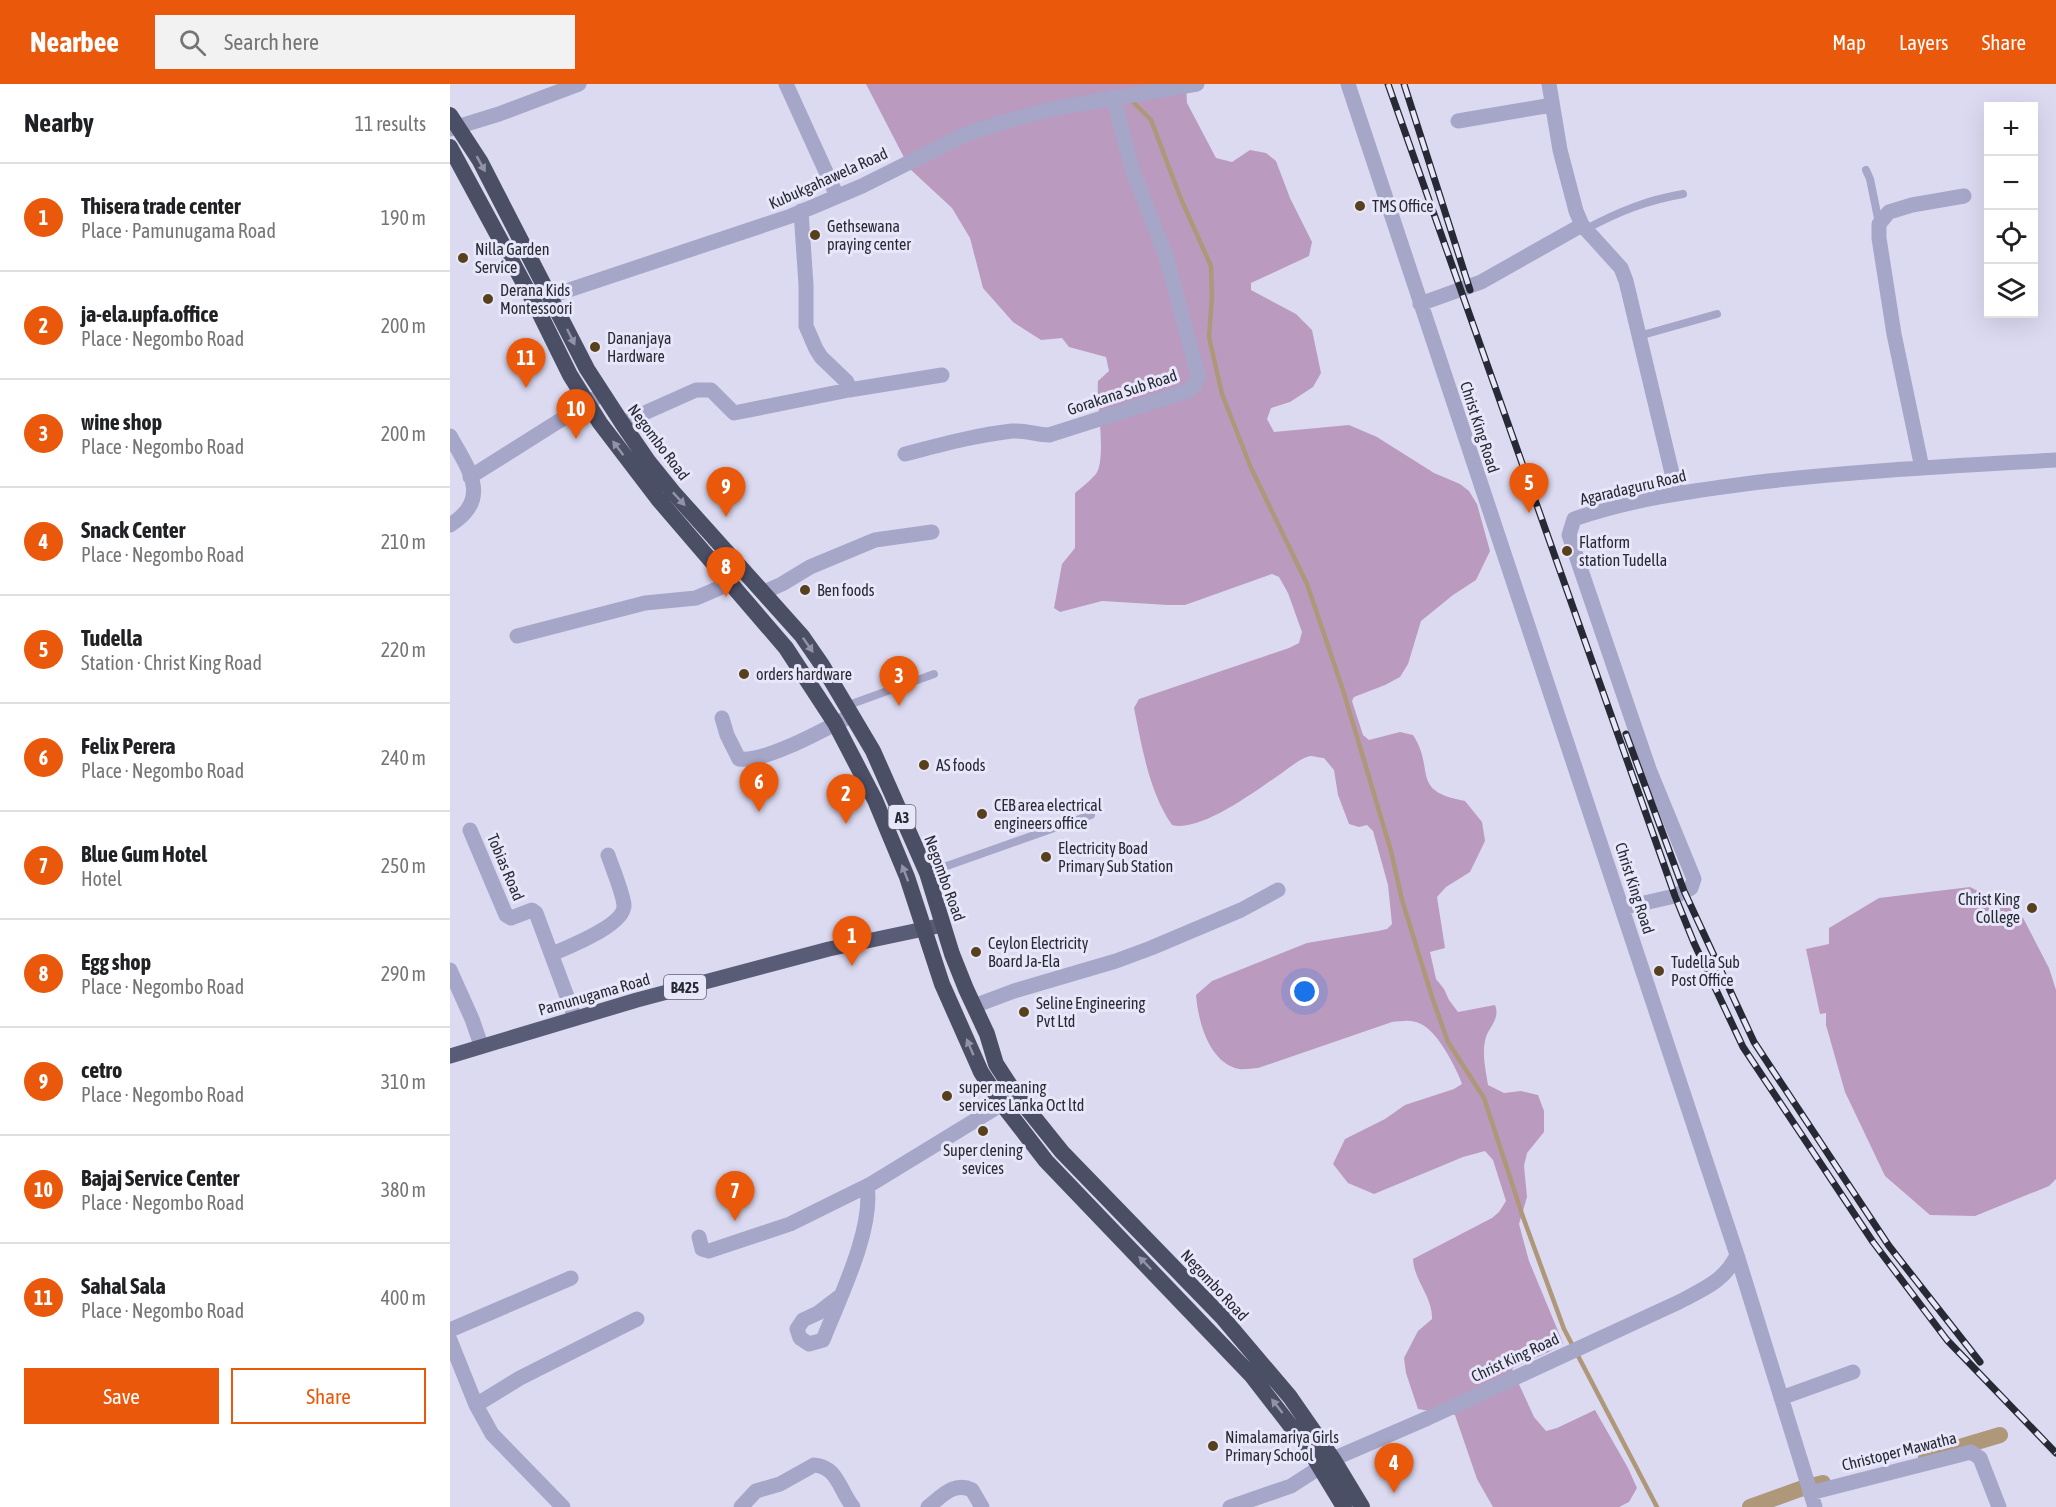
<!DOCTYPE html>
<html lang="en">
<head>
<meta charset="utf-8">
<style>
	:root { --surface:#fff; --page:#f2f2f2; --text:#202124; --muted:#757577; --line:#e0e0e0; --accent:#ea580c }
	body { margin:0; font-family:"Asap Condensed",sans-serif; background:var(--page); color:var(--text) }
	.controls { position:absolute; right:18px; top:18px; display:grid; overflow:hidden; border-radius:0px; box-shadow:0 6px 24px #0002 }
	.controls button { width:54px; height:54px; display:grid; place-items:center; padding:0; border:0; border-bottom:2px solid var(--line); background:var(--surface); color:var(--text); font:30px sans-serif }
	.you { position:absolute; left:855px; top:908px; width:21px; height:21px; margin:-15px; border:4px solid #fff; border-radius:50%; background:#1a73e8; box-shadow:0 0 0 9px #1a73e833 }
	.badge { display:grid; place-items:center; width:39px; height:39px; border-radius:50%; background:var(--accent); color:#fff; font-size:20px; font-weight:700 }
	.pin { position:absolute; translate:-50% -50px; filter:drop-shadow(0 2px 3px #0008) }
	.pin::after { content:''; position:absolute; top:32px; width:21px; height:18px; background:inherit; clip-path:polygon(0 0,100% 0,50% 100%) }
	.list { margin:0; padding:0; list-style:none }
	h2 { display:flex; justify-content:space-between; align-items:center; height:78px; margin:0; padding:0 24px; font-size:26px }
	h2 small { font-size:20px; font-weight:400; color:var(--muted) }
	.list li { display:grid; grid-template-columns:39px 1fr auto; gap:18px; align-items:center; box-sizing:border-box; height:108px; padding:0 24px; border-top:2px solid var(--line) }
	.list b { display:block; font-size:22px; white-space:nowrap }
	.list p { margin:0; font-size:20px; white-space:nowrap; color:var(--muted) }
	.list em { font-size:20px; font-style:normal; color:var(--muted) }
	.actions { display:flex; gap:12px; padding:18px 24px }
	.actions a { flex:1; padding:14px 0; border:2px solid var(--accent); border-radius:0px; text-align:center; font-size:21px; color:var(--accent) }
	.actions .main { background:var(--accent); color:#fff }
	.icon { flex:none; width:33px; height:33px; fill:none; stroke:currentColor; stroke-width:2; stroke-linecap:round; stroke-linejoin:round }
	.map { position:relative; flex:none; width:1606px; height:1423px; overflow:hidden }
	header { display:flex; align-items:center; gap:36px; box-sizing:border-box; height:84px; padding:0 30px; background:var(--accent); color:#fff }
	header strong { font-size:28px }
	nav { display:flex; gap:33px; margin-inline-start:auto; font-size:21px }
	.search { width:420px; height:54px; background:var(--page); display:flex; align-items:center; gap:15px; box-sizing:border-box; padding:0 21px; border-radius:0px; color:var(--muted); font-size:22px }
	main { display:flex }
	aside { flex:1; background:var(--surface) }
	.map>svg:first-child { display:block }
</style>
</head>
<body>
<header>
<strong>Nearbee</strong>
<div class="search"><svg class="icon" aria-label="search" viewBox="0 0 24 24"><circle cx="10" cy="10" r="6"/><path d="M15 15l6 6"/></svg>Search here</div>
<nav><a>Map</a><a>Layers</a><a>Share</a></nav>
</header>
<main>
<aside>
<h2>Nearby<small>11 results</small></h2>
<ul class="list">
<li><span class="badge">1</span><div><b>Thisera trade center</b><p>Place · Pamunugama Road</p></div><em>190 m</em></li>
<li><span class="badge">2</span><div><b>ja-ela.upfa.office</b><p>Place · Negombo Road</p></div><em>200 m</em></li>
<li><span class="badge">3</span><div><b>wine shop</b><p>Place · Negombo Road</p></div><em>200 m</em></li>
<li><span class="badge">4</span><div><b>Snack Center</b><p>Place · Negombo Road</p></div><em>210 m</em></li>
<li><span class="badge">5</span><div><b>Tudella</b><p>Station · Christ King Road</p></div><em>220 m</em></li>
<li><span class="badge">6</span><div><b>Felix Perera</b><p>Place · Negombo Road</p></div><em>240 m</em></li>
<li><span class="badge">7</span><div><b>Blue Gum Hotel</b><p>Hotel</p></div><em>250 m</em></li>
<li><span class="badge">8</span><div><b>Egg shop</b><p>Place · Negombo Road</p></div><em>290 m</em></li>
<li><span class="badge">9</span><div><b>cetro</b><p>Place · Negombo Road</p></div><em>310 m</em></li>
<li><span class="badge">10</span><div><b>Bajaj Service Center</b><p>Place · Negombo Road</p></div><em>380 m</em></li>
<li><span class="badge">11</span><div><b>Sahal Sala</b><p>Place · Negombo Road</p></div><em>400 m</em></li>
</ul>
<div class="actions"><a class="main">Save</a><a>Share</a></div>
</aside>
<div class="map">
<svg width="1606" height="1423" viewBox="0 0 1606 1423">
	<rect width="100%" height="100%" fill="#dbdaf1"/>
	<path fill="#bb9ac0" d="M416,0H736L737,19L766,74L782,78L800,66L816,69L826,77L840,114L862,158L859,172L801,199V206L846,230L862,246L871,289L863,303L840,318L821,324L817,335L824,348L899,341L927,353L984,389L1010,400L1019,407L1027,420L1040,467L1026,496L1003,511L971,537L958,580L950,593L935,601L904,613L902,617L913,651L919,656L950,648L963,651C986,686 959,707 1015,717L1032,738L1035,757L1020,788L996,803L987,813L995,864L980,868L986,895L994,905L999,916L1008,928L1045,921C1051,936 1037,944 1035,957C1032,971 1036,988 1038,1001L1054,1009L1071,1007L1088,1011L1094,1027V1048L1077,1069L1074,1082L1077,1113L1069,1140L1079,1177L1113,1259C1098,1271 1078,1275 1062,1285L1084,1333L1096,1347L1107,1344L1145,1326L1178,1384L1187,1404L1179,1418L1169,1423H1043L1027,1395L1005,1331L968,1325L956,1289L954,1274L968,1247L982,1235C983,1213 964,1197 963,1175L1042,1134L1049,1128L1056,1117L1043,1076L1035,1067L1013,1073L924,1110L898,1099L883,1080L895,1055L935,1035L955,1021L1004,1005L1012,1000C1006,983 987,947 971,940C962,935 952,937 942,938L808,984C802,984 795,986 789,985C759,979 748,937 746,911L762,897L857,859L928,847L937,845L942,840L938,801L923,747L917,741L909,743L899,740L888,711L884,686L874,674C870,674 864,672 860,672C851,674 840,683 832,689C808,705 751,749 722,741C699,708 692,663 684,624L689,615L839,564L849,559L852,548L838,509L829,493L822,490L735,521H718L652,517L610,528L604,524L612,480L625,464V409C632,403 640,397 646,390C657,374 646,318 648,297L659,287L656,273L619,263L612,254L591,256L563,238L533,204L520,154L502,124L460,85Z
		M1520,803L1570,828L1599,884L1606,906V1095L1599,1102L1525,1132L1480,1131L1435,1092L1395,1008L1376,941V929L1370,930L1356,865L1379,860V844L1429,814Z"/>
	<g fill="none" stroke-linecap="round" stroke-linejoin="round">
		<path stroke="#ae9879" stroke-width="4.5" d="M680,15L701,36L731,115L761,182L762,213L759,253L772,310L801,384L857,500L893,606L941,767L952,816L982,913L998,958L1034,1014L1073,1133L1114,1245L1207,1423"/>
		<path stroke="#ae9879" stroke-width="16" d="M1476,1373L1550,1351
			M1300,1423L1350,1405L1373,1399"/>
		<path stroke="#a6a6c9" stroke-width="8" d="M1416,86L1420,95L1429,139
			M1136,145C1168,128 1197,116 1233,110
			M1189,252L1267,230
			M396,622L484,590
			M477,789L641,731"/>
		<path stroke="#a6a6c9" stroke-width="15" d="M336,0L387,112
			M1099,0L1110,66L1126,127L1132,141L1171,184L1176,197L1227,410
			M1008,37L1102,21
			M0,45L49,30L129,0
			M351,127L356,201V242L366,265L371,273L397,298L399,306
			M101,212L341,132L412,102L514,51L557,37L606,24L747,0
			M970,220L1031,198L1132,141
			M172,339L246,306H261L284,329L399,306L492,291
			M0,352C19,386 42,415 0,441
			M455,370C490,361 526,351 562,347C576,346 586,351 599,351L737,307L745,300L748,291L716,172L682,85L663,13
			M1472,384L1444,250L1429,154V140L1439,128L1462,121L1514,112
			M20,393L147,313
			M314,508L332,500L360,483L425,456L482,448
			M67,552L195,519L246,514L281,499
			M272,634L277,651L289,675C315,679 377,644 402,631
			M20,746L56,831L61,834L82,826L86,829L125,934
			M1172,824L1225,812L1241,804L1244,795L1199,685L1119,451L1124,435C1181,415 1242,407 1302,399C1403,387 1504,382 1606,376
			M102,870C118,863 175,841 174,821C173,809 162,783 158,771
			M0,886L22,935L31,961
			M524,922L564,907L666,877L701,864L791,826L828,806
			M249,1153L252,1165L259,1167L340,1140L421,1100L552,1020
			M1287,1171L1365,1423
			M389,1213L368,1229L353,1236L347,1245L350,1254L359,1260L373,1256C389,1215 424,1145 417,1102
			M0,1246L121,1194
			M0,1256L26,1321L42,1350L113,1423
			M1331,1314L1403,1288
			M26,1321L70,1294L187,1235
			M1360,1409L1521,1368L1530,1374L1549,1423
			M291,1423L306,1407L330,1400L364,1381C387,1382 390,1407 403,1423
			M478,1423C491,1413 504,1397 522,1406L532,1423
			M780,1423L841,1402L883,1375L978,1334L1229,1218C1253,1205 1275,1197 1287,1171L898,0"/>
		<path stroke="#585c77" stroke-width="15" d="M0,972L187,916L379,865L493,841"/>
		<path stroke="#4b4f66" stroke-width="16" d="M0,31L30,77L137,285L172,339L198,377L223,408L352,552L372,581L423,667L477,789L502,870L516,905L537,950L546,980L567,1012L612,1068L773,1234L840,1313L883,1375L912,1423
			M0,63L85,220L120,291L150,339L208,415L336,564L385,639L425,716L457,793L492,900L531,988L552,1020L596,1077L802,1292L860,1367L894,1423"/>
		<defs>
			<path id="rail" d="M938,0L1225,812L1244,859L1293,963L1423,1158L1497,1256L1606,1369
				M954,0L1020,206
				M1176,650L1234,807L1304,958L1439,1162L1530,1278"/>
		</defs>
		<use href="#rail" stroke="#272935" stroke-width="7"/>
		<use href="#rail" stroke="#e8e6f9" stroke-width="4.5" stroke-dasharray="14" stroke-linecap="butt"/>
	</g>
	<defs><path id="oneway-solid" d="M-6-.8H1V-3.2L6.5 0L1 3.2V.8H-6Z" transform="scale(1.5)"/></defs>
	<g fill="#9293a8">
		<use href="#oneway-solid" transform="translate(31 80) rotate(61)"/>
		<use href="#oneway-solid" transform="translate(121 253) rotate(64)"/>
		<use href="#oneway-solid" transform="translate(168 364) rotate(-127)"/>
		<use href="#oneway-solid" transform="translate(229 415) rotate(47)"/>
		<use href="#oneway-solid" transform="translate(358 561) rotate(55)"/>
		<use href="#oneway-solid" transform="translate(455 789) rotate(-111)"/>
		<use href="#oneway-solid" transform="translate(520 963) rotate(-113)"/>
		<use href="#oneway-solid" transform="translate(695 1179) rotate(-134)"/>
		<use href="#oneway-solid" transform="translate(827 1322) rotate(-128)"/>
	</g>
	<g fill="#57401c" stroke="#e8e6f9" stroke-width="2">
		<circle cx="910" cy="122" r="6"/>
		<circle cx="365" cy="151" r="6"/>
		<circle cx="13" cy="174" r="6"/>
		<circle cx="38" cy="215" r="6"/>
		<circle cx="145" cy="263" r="6"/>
		<circle cx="1117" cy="467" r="6"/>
		<circle cx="355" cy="506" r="6"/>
		<circle cx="294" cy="590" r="6"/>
		<circle cx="474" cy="681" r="6"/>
		<circle cx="532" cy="730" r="6"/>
		<circle cx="596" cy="773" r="6"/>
		<circle cx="1582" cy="824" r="6"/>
		<circle cx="526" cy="868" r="6"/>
		<circle cx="1209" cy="887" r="6"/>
		<circle cx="574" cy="928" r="6"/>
		<circle cx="497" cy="1012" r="6"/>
		<circle cx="533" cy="1047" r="6"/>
		<circle cx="763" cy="1362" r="6"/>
	</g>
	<g text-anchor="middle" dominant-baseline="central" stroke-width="6" stroke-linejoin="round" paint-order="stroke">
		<g fill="#e8e6f9" stroke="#616270" stroke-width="1.5">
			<rect x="438.5" y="721" width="27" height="24" rx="4.5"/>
			<rect x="214" y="891" width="42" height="24" rx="4.5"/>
		</g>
		<g font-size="15" font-weight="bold" fill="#272935">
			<text x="452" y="733">A3</text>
			<text x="235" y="903">B425</text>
		</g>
		<g font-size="16" fill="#272935" stroke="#e8e6f9">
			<text transform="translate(378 94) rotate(-24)">Kubukgahawela Road</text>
			<text transform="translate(672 308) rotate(-18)">Gorakana Sub Road</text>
			<text transform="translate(1030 343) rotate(72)">Christ King Road</text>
			<text transform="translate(209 358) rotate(53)">Negombo Road</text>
			<text transform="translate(1183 403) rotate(-13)">Agaradaguru Road</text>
			<text transform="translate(56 783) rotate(67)">Tobias Road</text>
			<text transform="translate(495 794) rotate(70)">Negombo Road</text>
			<text transform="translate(1185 804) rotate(72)">Christ King Road</text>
			<text transform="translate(144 910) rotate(-16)">Pamunugama Road</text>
			<text transform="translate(765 1201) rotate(47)">Negombo Road</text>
			<text transform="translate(1065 1273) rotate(-25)">Christ King Road</text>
			<text transform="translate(1449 1367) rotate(-14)">Christoper Mawatha</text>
		</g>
		<g font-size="16" fill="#272935" stroke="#e8e6f9" text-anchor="start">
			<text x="922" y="122">TMS Office</text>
			<text x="377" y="142">Gethsewana<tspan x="377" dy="18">praying center</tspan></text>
			<text x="25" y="165">Nilla Garden<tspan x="25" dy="18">Service</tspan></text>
			<text x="50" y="206">Derana Kids<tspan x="50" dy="18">Montessoori</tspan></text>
			<text x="157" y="254">Dananjaya<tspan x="157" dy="18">Hardware</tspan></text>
			<text x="1129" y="458">Flatform<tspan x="1129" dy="18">station Tudella</tspan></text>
			<text x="367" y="506">Ben foods</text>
			<text x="306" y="590">orders hardware</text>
			<text x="486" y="681">AS foods</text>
			<text x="544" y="721">CEB area electrical<tspan x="544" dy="18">engineers office</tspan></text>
			<text x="608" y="764">Electricity Boad<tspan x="608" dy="18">Primary Sub Station</tspan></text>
			<text x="1570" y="815" text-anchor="end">Christ King<tspan x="1570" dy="18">College</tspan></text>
			<text x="538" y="859">Ceylon Electricity<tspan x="538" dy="18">Board Ja-Ela</tspan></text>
			<text x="1221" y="878">Tudella Sub<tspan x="1221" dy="18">Post Office</tspan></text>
			<text x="586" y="919">Seline Engineering<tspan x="586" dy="18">Pvt Ltd</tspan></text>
			<text x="509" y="1003">super meaning<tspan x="509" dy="18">services Lanka Oct ltd</tspan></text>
			<text x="533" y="1066" text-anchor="middle">Super clening<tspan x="533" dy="18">sevices</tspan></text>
			<text x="775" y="1353">Nimalamariya Girls<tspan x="775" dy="18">Primary School</tspan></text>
		</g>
	</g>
</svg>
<div class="controls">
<button>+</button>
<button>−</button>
<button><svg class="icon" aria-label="locate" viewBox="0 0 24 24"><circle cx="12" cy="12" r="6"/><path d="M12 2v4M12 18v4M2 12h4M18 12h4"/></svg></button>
<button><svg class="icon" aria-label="layers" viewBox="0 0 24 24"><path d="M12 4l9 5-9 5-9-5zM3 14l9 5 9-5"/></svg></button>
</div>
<div class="you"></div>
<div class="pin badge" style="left:402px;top:882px">1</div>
<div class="pin badge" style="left:396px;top:740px">2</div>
<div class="pin badge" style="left:449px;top:622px">3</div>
<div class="pin badge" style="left:944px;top:1409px">4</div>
<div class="pin badge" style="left:1079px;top:429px">5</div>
<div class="pin badge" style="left:309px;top:728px">6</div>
<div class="pin badge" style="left:285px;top:1137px">7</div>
<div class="pin badge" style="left:276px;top:513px">8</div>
<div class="pin badge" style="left:276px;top:433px">9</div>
<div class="pin badge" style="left:126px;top:355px">10</div>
<div class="pin badge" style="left:76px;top:304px">11</div>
</div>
</main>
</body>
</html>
